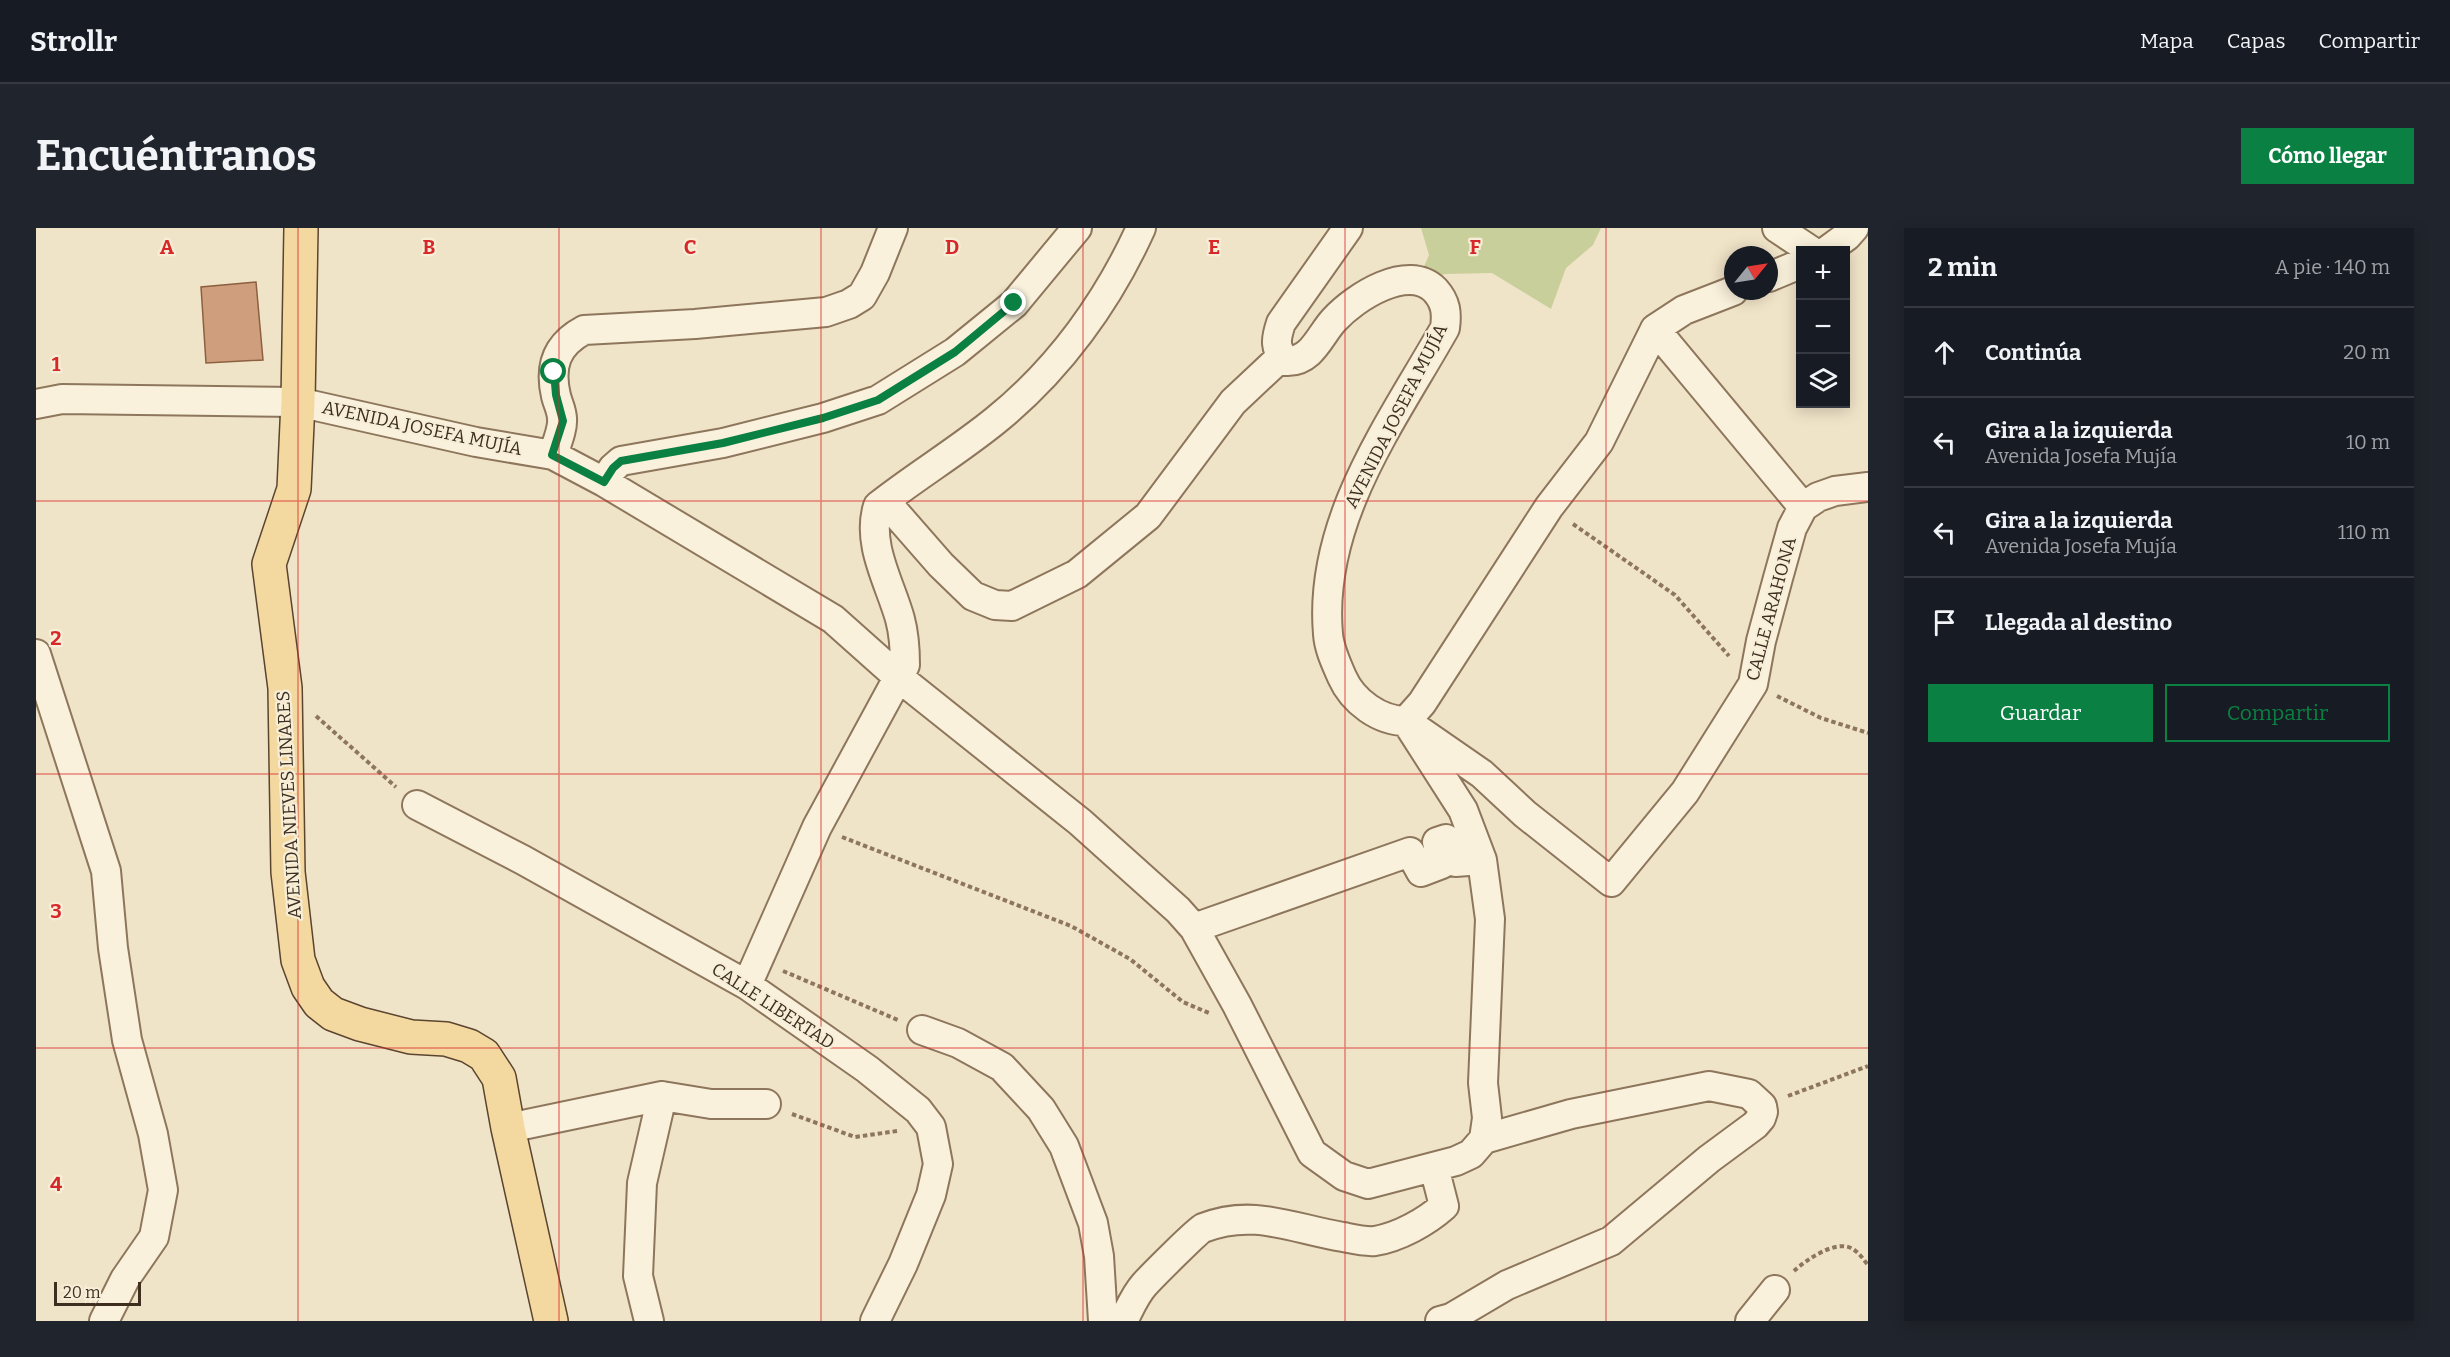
<!DOCTYPE html>
<html lang="es">
<head>
<meta charset="utf-8">
<style>
	:root { --surface:#171b24; --page:#20242c; --text:#f1f3f6; --muted:#9ea1a6; --line:#363941; --accent:#0b8043 }
	body { margin:0; font-family:Bitter,serif; background:var(--page); color:var(--text) }
	.controls { position:absolute; right:18px; top:18px; display:grid; overflow:hidden; border-radius:0px; box-shadow:0 3px 15px #0003 }
	.controls button { width:54px; height:54px; display:grid; place-items:center; padding:0; border:0; border-bottom:2px solid var(--line); background:var(--surface); color:var(--text); font:30px sans-serif }
	.compass { position:absolute; left:1688px; top:18px; width:54px; height:54px; border-radius:50%; background:var(--surface); box-shadow:0 3px 15px #0003; rotate:60deg }
	.scale { position:absolute; left:18px; bottom:15px; width:87px; box-sizing:border-box; padding-left:6px; border:3px solid #3d2e20; border-top:0; font-size:16px; line-height:21px; white-space:nowrap; color:#3d2e20; -webkit-text-stroke:4px #f7eed8; paint-order:stroke }
	.stop { position:absolute; width:18px; height:18px; margin:-14px; border:4px solid #0b8043; border-radius:50%; background:#fff }
	.stop.end { background:#0b8043; border-color:#fff; box-shadow:0 2px 6px #0008 }
	.list { margin:0; padding:0; list-style:none }
	h2 { display:flex; justify-content:space-between; align-items:center; height:78px; margin:0; padding:0 24px; font-size:26px }
	h2 small { font-size:20px; font-weight:400; color:var(--muted) }
	.list li { display:grid; grid-template-columns:39px 1fr auto; gap:18px; align-items:center; box-sizing:border-box; height:90px; padding:0 24px; border-top:2px solid var(--line) }
	.list b { display:block; font-size:22px; white-space:nowrap }
	.list p { margin:0; font-size:20px; white-space:nowrap; color:var(--muted) }
	.list em { font-size:20px; font-style:normal; color:var(--muted) }
	.actions { display:flex; gap:12px; padding:18px 24px }
	.actions a { flex:1; padding:14px 0; border:2px solid var(--accent); border-radius:0px; text-align:center; font-size:21px; color:var(--accent) }
	.actions .main { background:var(--accent); color:#fff }
	.icon { flex:none; width:33px; height:33px; fill:none; stroke:currentColor; stroke-width:2; stroke-linecap:round; stroke-linejoin:round }
	.map { position:relative; flex:none; width:1832px; height:1093px; overflow:hidden; border-radius:0px }
	header { display:flex; align-items:center; gap:36px; box-sizing:border-box; height:84px; padding:0 30px; background:var(--surface); border-bottom:2px solid var(--line) }
	header strong { font-size:28px }
	nav { display:flex; gap:33px; margin-inline-start:auto; font-size:21px }
	.intro { display:flex; align-items:center; justify-content:space-between; box-sizing:border-box; height:144px; padding:0 36px }
	h1 { margin:0; font-size:42px }
	.button { padding:15px 27px; border-radius:0px; background:var(--accent); color:#fff; font-size:21px; font-weight:700 }
	main { display:flex; gap:36px; padding:0 36px }
	aside { flex:1; background:var(--surface); border-radius:0px; box-shadow:0 3px 15px #0003 }
	.map>svg:first-child { display:block }
</style>
</head>
<body>
<header>
<strong>Strollr</strong>
<nav><a>Mapa</a><a>Capas</a><a>Compartir</a></nav>
</header>
<div class="intro"><h1>Encuéntranos</h1><a class="button">Cómo llegar</a></div>
<main>
<div class="map">
<svg width="1832" height="1093" viewBox="0 0 1832 1093">
	<rect width="100%" height="100%" fill="#f0e4c8"/>
	<path fill="#c9cf9b" d="M1385,0H1565L1557,17L1530,40L1515,81L1456,45L1410,46L1383,50L1393,27Z"/>
	<path fill="#cf9f7d" stroke="#8d5f41" stroke-width="1.5" d="M220,54L227,132L170,135L165,59Z"/>
	<g fill="none" stroke-linecap="round" stroke-linejoin="round">
		<defs>
			<path id="minor" d="M1312,0L1245,95C1240,110 1237,122 1252,133C1276,133 1284,107 1298,92C1319,69 1372,35 1399,62C1410,74 1411,85 1409,100C1356,194 1282,292 1292,406C1293,421 1300,435 1306,449C1317,474 1344,493 1370,493L1386,475L1513,279L1563,214L1619,101L1648,82L1697,63
				M1741,0L1774,22
				M1792,22L1811,8L1818,0
				M1733,49L1764,36
				M1619,101L1767,279
				M0,176L26,171L262,174L440,214L517,227L568,254L577,240L585,233L687,215L787,190L842,172L919,124L978,76L1041,0
				M517,227C520,217 527,201 526,191C526,183 522,176 520,168C513,138 520,117 548,102L659,96L790,84L813,76L826,68L839,45L857,0
				M568,254L797,391L861,448L1044,594L1142,682L1158,700L1201,777L1276,925L1308,948L1332,956L1420,933L1435,926L1448,911L1451,890L1447,855L1454,691L1446,632L1427,582L1370,493
				M849,273L905,337L937,368L959,377L976,378L1041,346L1112,288L1197,174L1246,128
				M0,426L70,643L77,720L91,812L117,906L127,962L118,1009L89,1051L68,1093
				M1381,501L1446,546L1489,586L1575,654L1649,564L1717,456L1725,413L1742,350L1756,300L1767,279L1782,269L1799,263L1832,259
				M381,577L487,632L711,757L831,841L882,882L895,899L902,936L895,967L867,1036L839,1093
				M1158,700L1374,624L1385,644L1406,636L1401,614L1410,611L1419,634L1446,632
				M711,757L781,599L869,437C869,421 868,406 864,391C854,355 830,316 842,278C880,248 922,223 960,192C1023,141 1072,73 1105,0
				M886,802L922,815L966,839L1005,881L1028,918L1057,995L1063,1028L1067,1093
				M472,900L626,868L675,876H730
				M613,1093L602,1048L606,955L626,868
				M1087,1093C1093,1082 1099,1067 1108,1057C1115,1049 1161,1003 1167,1000C1218,980 1257,1001 1307,1009C1317,1011 1329,1014 1339,1013C1363,1009 1390,994 1408,978L1398,939
				M1404,1093L1415,1090L1471,1057L1575,1013L1673,931L1719,897L1725,890L1727,884L1726,878L1713,866L1673,858L1535,886L1448,911
				M1714,1093L1739,1062"/>
			<path id="major" d="M265,0L262,174L258,261L233,336L249,460L252,644L262,732L272,759L283,775L297,786L324,796L375,809L410,811L433,818L448,827L463,850L472,900L515,1093"/>
		</defs>
		<use href="#minor" stroke="#8d765c" stroke-width="32"/>
		<use href="#major" stroke="#5b4430" stroke-width="36"/>
		<path stroke="#8d765c" stroke-width="4" stroke-dasharray="4.5 3" stroke-linecap="butt" d="M1537,296L1639,367L1693,428
			M1741,468L1785,490L1832,505
			M280,488L360,559
			M806,609L1035,698L1094,731L1147,774L1173,785
			M747,743L862,792
			M1752,868L1832,838
			M756,886L819,909L861,903
			M1758,1043C1770,1032 1799,1012 1815,1020C1823,1024 1827,1031 1832,1037"/>
		<use href="#minor" stroke="#faf1dc" stroke-width="28"/>
		<use href="#major" stroke="#f3d9a0" stroke-width="33"/>
	</g>
	<g fill="none" stroke-linecap="round" stroke-linejoin="round">
		<path stroke="#0b8043" stroke-width="8" d="M518,144L520,167L527,193L516,227L568,254L577,240L585,233L687,215L787,190L842,172L919,124L978,75"/>
	</g>
	<path fill="none" stroke="#d62828" stroke-width="1.5" stroke-opacity="0.55" d="M262,0V1093M523,0V1093M785,0V1093M1047,0V1093M1309,0V1093M1570,0V1093M0,273H1832M0,546H1832M0,820H1832"/>
	<g text-anchor="middle" dominant-baseline="central" stroke-width="4.5" stroke-linejoin="round" paint-order="stroke">
		<g font-size="18" fill="#3d2e20" stroke="#f7eed8">
			<text transform="translate(1360 188) rotate(-63)">AVENIDA JOSEFA MUJÍA</text>
			<text transform="translate(386 200) rotate(12)">AVENIDA JOSEFA MUJÍA</text>
			<text transform="translate(1735 381) rotate(-75)">CALLE ARAHONA</text>
			<text transform="translate(253 577) rotate(-93)">AVENIDA NIEVES LINARES</text>
			<text transform="translate(737 778) rotate(33)">CALLE LIBERTAD</text>
		</g>
	</g>
	<g font-size="20" text-anchor="middle" font-weight="bold" fill="#d62828" stroke="#f7eed8" stroke-width="4.5" stroke-linejoin="round" paint-order="stroke">
		<text x="131" y="26">A</text>
		<text x="393" y="26">B</text>
		<text x="654" y="26">C</text>
		<text x="916" y="26">D</text>
		<text x="1178" y="26">E</text>
		<text x="1439" y="26">F</text>
		<text x="20" y="143">1</text>
		<text x="20" y="417">2</text>
		<text x="20" y="690">3</text>
		<text x="20" y="963">4</text>
	</g>
</svg>
<div class="controls">
<button>+</button>
<button>−</button>
<button><svg class="icon" aria-label="layers" viewBox="0 0 24 24"><path d="M12 4l9 5-9 5-9-5zM3 14l9 5 9-5"/></svg></button>
</div>
<svg class="compass" viewBox="-18 -18 36 36"><path d="M0-13l5 13h-10z" fill="#e53935"/><path d="M0 13l5-13h-10z" fill="#9ea1a6"/></svg>
<div class="scale">20 m</div>
<div class="stop" style="left:518px;top:144px"></div>
<div class="stop end" style="left:978px;top:75px"></div>
</div>
<aside>
<h2>2 min<small>A pie · 140 m</small></h2>
<ul class="list">
<li><svg class="icon" aria-label="ahead" viewBox="0 0 24 24"><path d="M12 20V5M6 11l6-6 6 6"/></svg><div><b>Continúa</b></div><em>20 m</em></li>
<li><svg class="icon" aria-label="left" viewBox="0 0 24 24"><path d="M17 20v-9H6M10 6l-5 5 5 5"/></svg><div><b>Gira a la izquierda</b><p>Avenida Josefa Mujía</p></div><em>10 m</em></li>
<li><svg class="icon" aria-label="left" viewBox="0 0 24 24"><path d="M17 20v-9H6M10 6l-5 5 5 5"/></svg><div><b>Gira a la izquierda</b><p>Avenida Josefa Mujía</p></div><em>110 m</em></li>
<li><svg class="icon" aria-label="arrive" viewBox="0 0 24 24"><path d="M6 21V4h12l-3 4 3 4H6"/></svg><div><b>Llegada al destino</b></div></li>
</ul>
<div class="actions"><a class="main">Guardar</a><a>Compartir</a></div>
</aside>
</main>
</body>
</html>
